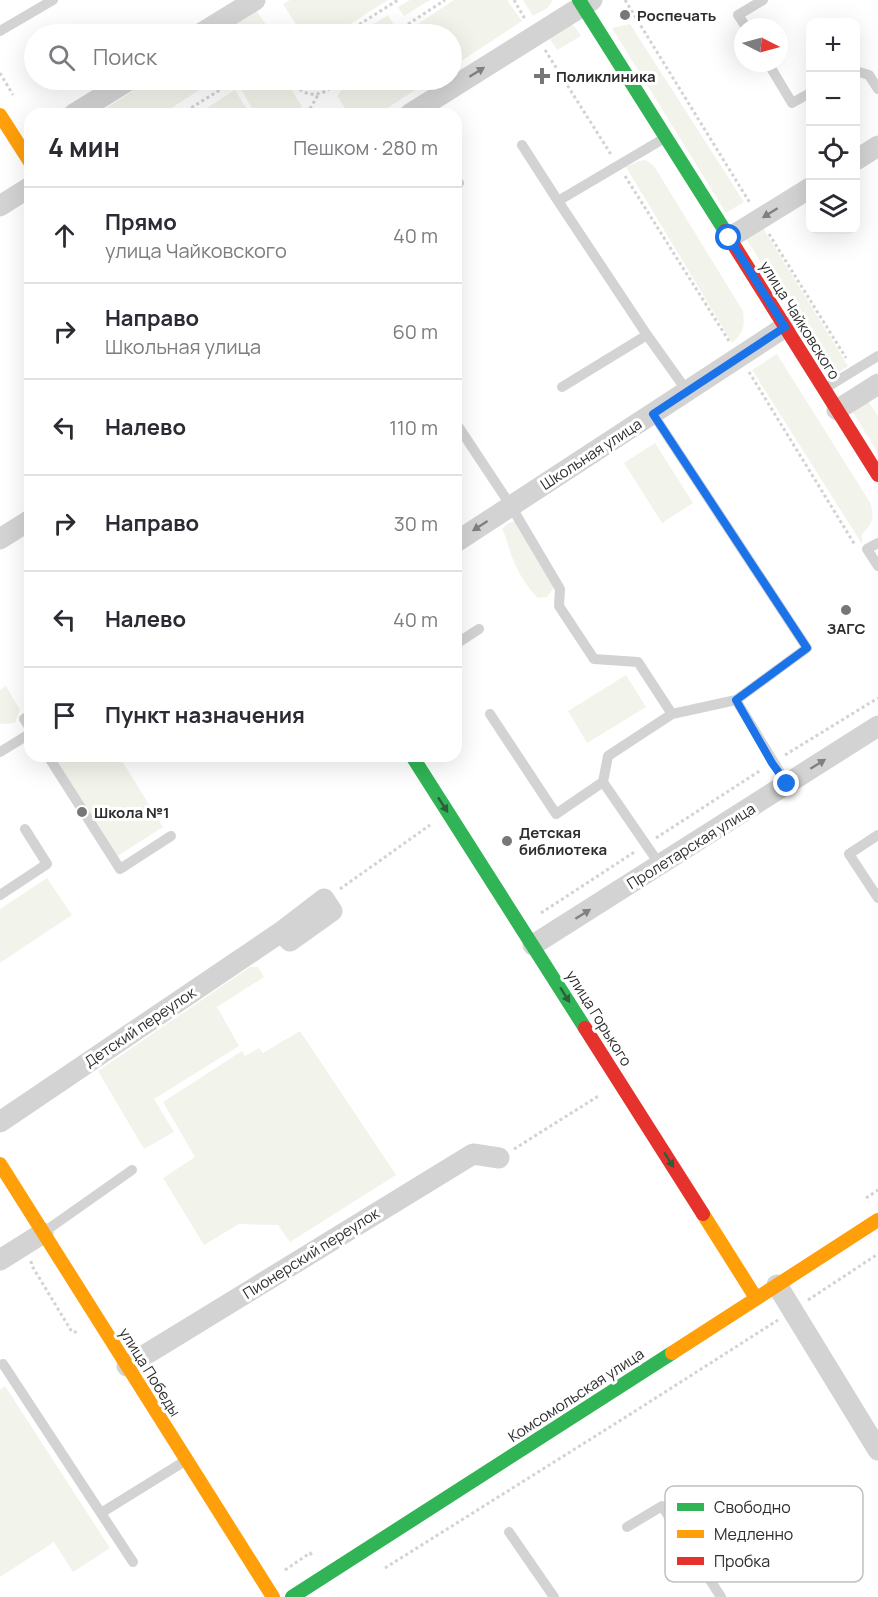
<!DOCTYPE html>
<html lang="ru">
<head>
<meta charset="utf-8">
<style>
	:root { --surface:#fff; --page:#f7f7f7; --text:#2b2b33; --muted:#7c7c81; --line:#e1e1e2 }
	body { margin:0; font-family:Manrope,sans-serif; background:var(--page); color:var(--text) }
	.controls { position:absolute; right:18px; top:18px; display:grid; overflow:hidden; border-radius:12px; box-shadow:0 6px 24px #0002 }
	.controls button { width:54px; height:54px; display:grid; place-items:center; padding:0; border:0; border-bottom:2px solid var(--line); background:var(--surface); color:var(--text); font:30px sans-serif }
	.compass { position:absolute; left:734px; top:18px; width:54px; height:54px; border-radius:50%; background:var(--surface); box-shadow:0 6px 24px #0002; rotate:96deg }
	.stop { position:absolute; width:18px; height:18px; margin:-14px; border:4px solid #1a73e8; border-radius:50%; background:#fff }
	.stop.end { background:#1a73e8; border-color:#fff; box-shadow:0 2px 6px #0008 }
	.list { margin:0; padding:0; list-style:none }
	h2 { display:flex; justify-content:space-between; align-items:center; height:78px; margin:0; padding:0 24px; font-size:26px }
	h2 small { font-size:20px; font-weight:400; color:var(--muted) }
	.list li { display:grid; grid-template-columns:39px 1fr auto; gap:18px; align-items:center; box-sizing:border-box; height:96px; padding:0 24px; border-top:2px solid var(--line) }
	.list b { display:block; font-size:22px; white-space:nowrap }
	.list p { margin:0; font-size:20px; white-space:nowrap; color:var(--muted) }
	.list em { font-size:20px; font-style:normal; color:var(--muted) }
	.icon { flex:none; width:33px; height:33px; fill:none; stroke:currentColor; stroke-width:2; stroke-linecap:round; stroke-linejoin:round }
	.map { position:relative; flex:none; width:878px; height:1597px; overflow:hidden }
	.search { position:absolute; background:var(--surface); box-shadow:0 6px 24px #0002; left:24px; top:24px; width:438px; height:66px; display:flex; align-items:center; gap:15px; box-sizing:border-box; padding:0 21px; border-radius:33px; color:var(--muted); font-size:22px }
	.panel { position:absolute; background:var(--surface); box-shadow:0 6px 24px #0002; left:24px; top:108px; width:438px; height:654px; border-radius:18px }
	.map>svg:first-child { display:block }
</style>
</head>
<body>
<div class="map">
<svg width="878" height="1597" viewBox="0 0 878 1597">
	<rect width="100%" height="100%" fill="#fff"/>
	<path fill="#f2f4eb" d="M290,0H388L341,30L302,34L283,4Z
		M410,0H430L404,16L398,7Z
		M454,0H507L522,21L452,67V34H403Z
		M523,0H552C550,9 540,12 533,16Z
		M256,10L272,34H219Z
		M388,15L394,25L379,34H358Z
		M570,24L575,27L581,36L557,50L547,35Z
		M630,24L744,202L726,213L612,28Z
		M150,80H215L162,114H97Z
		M253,80H286L302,107L291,114H255L240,87Z
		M349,80H431L378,114H349L337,96Z
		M235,90L250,114H197Z
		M646,160L654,166L743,311C745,327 744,332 732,343L626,167L639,161Z
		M761,225L848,366L832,377L747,240L750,231Z
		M777,354L871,504C874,519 873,523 862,534V544L752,370Z
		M867,399L878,416V453L851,409Z
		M655,443L693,503L662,523L624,463Z
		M515,521L527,537L542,569L552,582L553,589L547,597L538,598C527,587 517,571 512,557C508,547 507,538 502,529L508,523Z
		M626,675L646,707L587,743L568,711Z
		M6,686L20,710L15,723L0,724V690Z
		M53,756H119L163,827L116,857Z
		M47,878L72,915L0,963V909Z
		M250,967H258L264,977L217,1007L239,1046L154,1099L174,1132L144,1149L98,1071Z
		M300,1031L396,1175L290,1242L278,1225L239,1224L204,1245L163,1178L195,1157L163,1102L242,1051L245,1056L259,1048L263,1053Z
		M5,1386L110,1548L73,1572L54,1542L0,1577V1390Z"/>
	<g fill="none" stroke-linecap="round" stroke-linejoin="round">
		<path stroke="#d3d3d3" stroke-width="3" stroke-dasharray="3 3" stroke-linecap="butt" d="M514,0L525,19
			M625,0L750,203
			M344,34L398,0
			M393,34L445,0
			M545,50L612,156
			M0,73L13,95
			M292,80C304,100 325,98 338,80
			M181,114L236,80
			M307,114L318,95
			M625,176L729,341
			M769,234L846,358
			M749,372L855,545
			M785,755L878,698
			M656,838L761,770
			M340,889L430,825
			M541,913L636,851
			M514,1149L600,1095
			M866,1198L878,1190
			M31,1261L32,1266L72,1332H79
			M808,1300L878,1254
			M385,1568L629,1415L778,1320
			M285,1570L310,1553L313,1557"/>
		<path stroke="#d3d3d3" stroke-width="10" d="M746,27L738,15L763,0
			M0,31L53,0
			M768,63L792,103L810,93
			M856,71L869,75L878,89
			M522,145L558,201
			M456,185L459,183
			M647,335L687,391
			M562,387L647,335L558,201L663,139
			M824,389L878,356
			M653,414L807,648L736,700L787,784
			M456,423L511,506L560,589L559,606L594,659L638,662L672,714
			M878,543L867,549L878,566
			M456,644L479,629
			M490,714L556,814L603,782L608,756L672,714L736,700
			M30,715L24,719L30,728
			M0,752L26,736H30
			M48,756L120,869L171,836
			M603,782L660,865
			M878,835L849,854L878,898
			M0,895L47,864L25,829
			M44,1232L132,1170
			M3,1364L133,1562
			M101,1513L185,1461
			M627,1527L662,1506L721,1597
			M509,1532L554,1597"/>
		<path stroke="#d3d3d3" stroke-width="21" d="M200,34L255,0
			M74,114L129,80
			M410,114L592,0
			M856,160L878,146
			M0,206L30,187
			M729,238L810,188
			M837,410L878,384
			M0,539L30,520
			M456,542L785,327
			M533,945L878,726
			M0,1122L281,932L324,899L332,911L290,941L281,932
			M0,1260L43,1233
			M777,1285L878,1450
			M127,1366L473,1154L499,1158"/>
		<path stroke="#30b455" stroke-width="14" d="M579,0L725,231
			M412,756L585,1028
			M292,1597L672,1353"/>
		<path stroke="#ff9f0a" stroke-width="14" d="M0,115L30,162
			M0,1164L273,1597
			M703,1214L756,1298
			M672,1353L878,1220"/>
		<path stroke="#e5322d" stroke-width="14" d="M725,231L878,475
			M585,1028L703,1214"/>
	</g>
	<defs><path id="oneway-solid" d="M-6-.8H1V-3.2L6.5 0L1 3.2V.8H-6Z" transform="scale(1.5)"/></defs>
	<g fill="#808080">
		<use href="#oneway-solid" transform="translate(477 72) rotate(-32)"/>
		<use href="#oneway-solid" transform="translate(770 213) rotate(148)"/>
		<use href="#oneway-solid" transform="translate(480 526) rotate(147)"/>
		<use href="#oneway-solid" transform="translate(818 764) rotate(-32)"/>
		<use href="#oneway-solid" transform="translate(583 914) rotate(-32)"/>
	</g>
	<g fill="#2f5d3c">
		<use href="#oneway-solid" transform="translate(443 805) rotate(57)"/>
		<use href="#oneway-solid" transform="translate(565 995) rotate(58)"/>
		<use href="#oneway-solid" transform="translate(669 1160) rotate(58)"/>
	</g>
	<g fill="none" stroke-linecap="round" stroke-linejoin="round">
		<path stroke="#1a73e8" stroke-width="8" d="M729,238L785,327L653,414L807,648L736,700L772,763L787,784"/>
	</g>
	<g fill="#777" stroke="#fff" stroke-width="2">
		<circle cx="625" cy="15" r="6"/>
		<path d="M539 67h6v6h6v6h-6v6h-6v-6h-6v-6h6z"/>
		<circle cx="846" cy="610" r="6"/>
		<circle cx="82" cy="812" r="6"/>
		<circle cx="507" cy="841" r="6"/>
	</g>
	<g text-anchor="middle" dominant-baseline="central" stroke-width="6" stroke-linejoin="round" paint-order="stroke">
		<g font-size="15" font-weight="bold" fill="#2e2e2e" stroke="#fff" text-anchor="start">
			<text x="637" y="15">Роспечать</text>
			<text x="556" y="76">Поликлиника</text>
			<text x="846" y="628" text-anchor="middle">ЗАГС</text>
			<text x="94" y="812">Школа №1</text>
			<text x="519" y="832">Детская<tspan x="519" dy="17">библиотека</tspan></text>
		</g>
		<g font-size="15" fill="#2e2e2e" stroke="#fff">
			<text transform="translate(800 320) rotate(58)">улица Чайковского</text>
			<text transform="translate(591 454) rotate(-33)">Школьная улица</text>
			<text transform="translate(691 846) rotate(-32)">Пролетарская улица</text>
			<text transform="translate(599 1018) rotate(58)">улица Горького</text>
			<text transform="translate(140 1027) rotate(-34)">Детский переулок</text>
			<text transform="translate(311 1253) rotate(-32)">Пионерский переулок</text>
			<text transform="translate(150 1372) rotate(58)">улица Победы</text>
			<text transform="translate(576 1395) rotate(-33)">Комсомольская улица</text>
		</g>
	</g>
	<rect x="665" y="1486" width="198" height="96" rx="9" fill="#fff" stroke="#c0c0c0" stroke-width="1.5"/>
	<rect x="677" y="1503" width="27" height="8" fill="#30b455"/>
	<rect x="677" y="1530" width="27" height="8" fill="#ff9f0a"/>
	<rect x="677" y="1557" width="27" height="8" fill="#e5322d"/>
	<g font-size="16" fill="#2e2e2e">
		<text x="714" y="1513">Свободно</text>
		<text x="714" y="1540">Медленно</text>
		<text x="714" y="1567">Пробка</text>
	</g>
</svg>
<div class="controls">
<button>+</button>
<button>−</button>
<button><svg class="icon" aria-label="locate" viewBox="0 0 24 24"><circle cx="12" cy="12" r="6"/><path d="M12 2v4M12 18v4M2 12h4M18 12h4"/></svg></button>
<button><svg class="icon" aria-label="layers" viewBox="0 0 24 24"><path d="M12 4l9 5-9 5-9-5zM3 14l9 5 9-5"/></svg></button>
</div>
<svg class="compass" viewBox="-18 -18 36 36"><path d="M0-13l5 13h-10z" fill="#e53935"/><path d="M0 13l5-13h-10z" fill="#7c7c81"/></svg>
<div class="stop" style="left:729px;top:238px"></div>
<div class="stop end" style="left:787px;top:784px"></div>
<div class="search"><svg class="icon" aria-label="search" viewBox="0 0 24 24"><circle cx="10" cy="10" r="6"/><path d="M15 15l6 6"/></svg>Поиск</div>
<section class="panel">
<h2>4 мин<small>Пешком · 280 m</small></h2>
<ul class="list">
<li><svg class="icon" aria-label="ahead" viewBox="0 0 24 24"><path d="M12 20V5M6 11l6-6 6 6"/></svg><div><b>Прямо</b><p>улица Чайковского</p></div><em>40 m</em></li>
<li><svg class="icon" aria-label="right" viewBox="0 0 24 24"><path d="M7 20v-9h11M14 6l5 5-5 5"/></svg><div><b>Направо</b><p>Школьная улица</p></div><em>60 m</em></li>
<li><svg class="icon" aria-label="left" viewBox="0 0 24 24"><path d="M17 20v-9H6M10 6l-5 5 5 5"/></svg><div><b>Налево</b></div><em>110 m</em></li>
<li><svg class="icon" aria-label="right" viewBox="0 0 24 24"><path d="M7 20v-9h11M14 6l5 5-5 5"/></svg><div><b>Направо</b></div><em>30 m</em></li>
<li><svg class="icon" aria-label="left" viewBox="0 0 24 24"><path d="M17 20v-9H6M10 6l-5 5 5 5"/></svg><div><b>Налево</b></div><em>40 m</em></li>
<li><svg class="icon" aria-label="arrive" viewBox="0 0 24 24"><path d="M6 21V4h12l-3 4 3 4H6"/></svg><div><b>Пункт назначения</b></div></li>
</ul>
</section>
</div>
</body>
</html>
